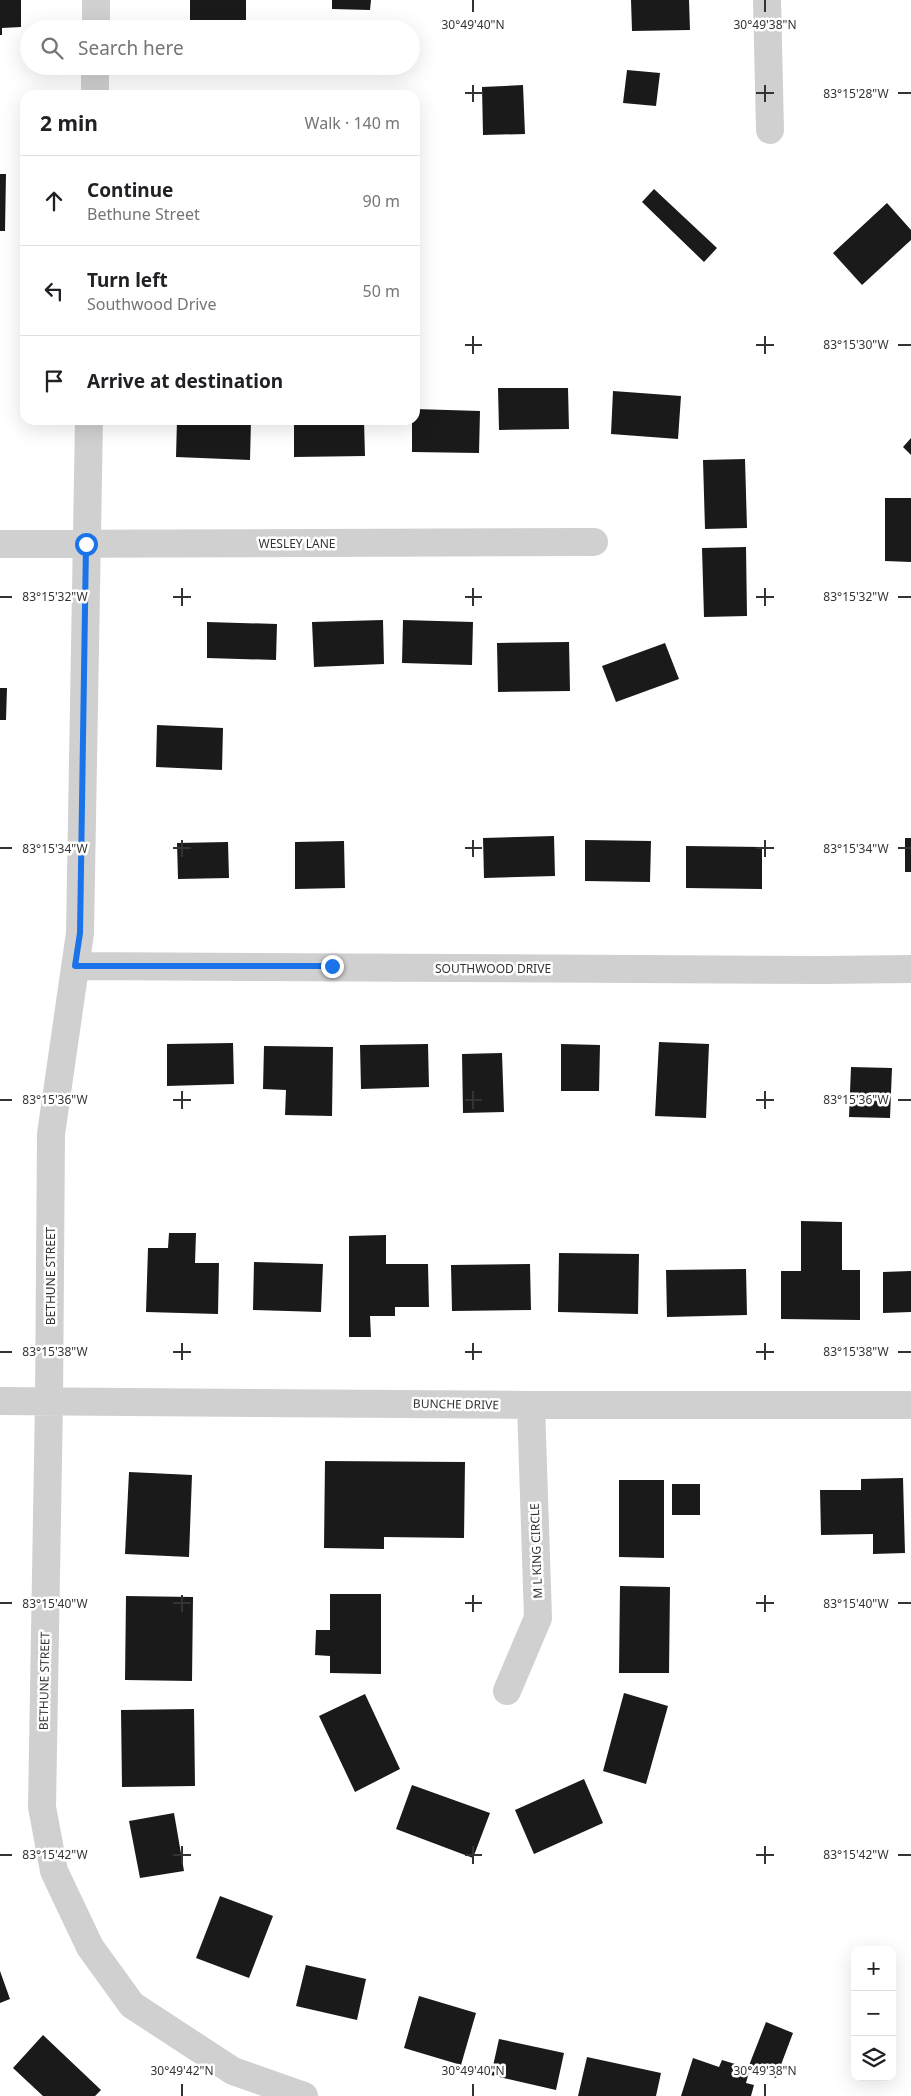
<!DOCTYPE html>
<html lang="en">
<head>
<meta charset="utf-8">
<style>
	:root { --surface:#fff; --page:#f2f2f2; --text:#202124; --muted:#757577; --line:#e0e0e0 }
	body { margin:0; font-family:"Noto Sans",sans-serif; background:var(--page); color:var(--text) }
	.controls { position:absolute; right:15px; bottom:15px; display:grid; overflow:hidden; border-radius:10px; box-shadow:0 5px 20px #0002 }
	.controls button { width:45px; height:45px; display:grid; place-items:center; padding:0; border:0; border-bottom:1px solid var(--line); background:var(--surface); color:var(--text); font:25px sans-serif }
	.stop { position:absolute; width:15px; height:15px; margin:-11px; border:4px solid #1a73e8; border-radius:50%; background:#fff }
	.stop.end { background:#1a73e8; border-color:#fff; box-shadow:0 1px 5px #0008 }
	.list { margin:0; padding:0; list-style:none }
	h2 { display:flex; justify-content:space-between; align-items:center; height:65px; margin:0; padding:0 20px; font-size:21px }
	h2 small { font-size:16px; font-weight:400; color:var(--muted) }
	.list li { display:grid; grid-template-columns:32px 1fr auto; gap:15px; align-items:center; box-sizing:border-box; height:90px; padding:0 20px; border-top:1px solid var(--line) }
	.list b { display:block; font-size:19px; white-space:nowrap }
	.list p { margin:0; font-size:16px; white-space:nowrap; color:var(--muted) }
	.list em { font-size:16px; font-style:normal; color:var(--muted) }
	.icon { flex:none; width:28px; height:28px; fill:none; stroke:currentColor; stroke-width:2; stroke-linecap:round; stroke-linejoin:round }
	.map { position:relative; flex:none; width:911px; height:2096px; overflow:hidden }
	.search { position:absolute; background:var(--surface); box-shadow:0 5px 20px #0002; left:20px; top:20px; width:400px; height:55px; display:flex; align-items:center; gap:12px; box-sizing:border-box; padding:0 18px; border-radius:28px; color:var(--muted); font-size:19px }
	.panel { position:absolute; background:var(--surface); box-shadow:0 5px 20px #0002; left:20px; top:90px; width:400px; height:335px; border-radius:15px }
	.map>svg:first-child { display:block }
</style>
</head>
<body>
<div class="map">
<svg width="911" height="2096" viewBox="0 0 911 2096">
	<rect width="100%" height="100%" fill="#fff"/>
	<path fill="#1a1a1a" d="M0,0H21V27L2,28V35H0Z
		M190,0H246V29H190Z
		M332,0H371L370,10L332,9Z
		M631,0H689L690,30L632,31Z
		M627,70L660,73L656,106L623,103Z
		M523,85L525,134L483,135L482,87Z
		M0,174H6L5,231H0Z
		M654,189L717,248L704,262L642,202Z
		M887,203L911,230V240L862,285L833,253Z
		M498,388H568L569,429L499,430Z
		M613,391L681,396L678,439L611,434Z
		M415,409L480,411L479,453L412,452V420H415Z
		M177,420H251L250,460L176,457Z
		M294,420H364L365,456L294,457Z
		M911,438V455L903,447Z
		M745,459L747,528L705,529L703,460Z
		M885,498H911V562L885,561Z
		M746,547L747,616L704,617L702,548Z
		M383,620L384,664L314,667L312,622Z
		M403,620L473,622L472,665L402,663Z
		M207,622L277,624L276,660L207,658Z
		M569,642L570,691L498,692L497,643Z
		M665,643L679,679L616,702L602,666Z
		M0,688H7L6,720H0Z
		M157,725L223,728L222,770L156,767Z
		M554,836L555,876L484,878L483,838Z
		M905,838H911V872H905Z
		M585,840L651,841L650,882L585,881Z
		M344,841L345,888L295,889V842Z
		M228,842L229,878L178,879L177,843Z
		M686,846L762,847V889L686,888Z
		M659,1042L709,1044L706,1118L655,1116Z
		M233,1043L234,1084L167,1086V1044Z
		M428,1044L429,1087L361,1089L360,1045Z
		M561,1044L600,1045L599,1091H561Z
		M264,1046L333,1047L332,1116L285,1115L286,1090L263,1089Z
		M502,1053L504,1112L463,1113L462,1054Z
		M851,1067L892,1068L890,1118L849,1117Z
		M801,1221L842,1222V1270H860V1320L781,1319V1271H801Z
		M169,1233H196L195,1263H219L218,1314L146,1312L148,1248H168Z
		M386,1235V1264H428L429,1307H395V1316H370L371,1337H349V1236Z
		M559,1253L639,1254L638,1314L558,1312Z
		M254,1262L323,1264L321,1312L253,1310Z
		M530,1264L531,1310L452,1311L451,1265Z
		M746,1269L747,1315L667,1317L666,1270Z
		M911,1271V1312L883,1313V1272Z
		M325,1461L465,1462L464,1538L384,1537V1549L324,1548Z
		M129,1472L192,1475L189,1557L125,1554Z
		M903,1478L905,1553L873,1554V1534L821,1535L820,1490H861V1479Z
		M619,1480H664V1558L619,1557Z
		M672,1484H700V1515H672Z
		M620,1586L670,1587L669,1673H619Z
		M330,1594H381V1674L330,1673V1656L315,1655L316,1630H330Z
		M126,1596L193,1597L192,1681L125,1680Z
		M624,1693L668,1706L646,1784L603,1771Z
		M365,1694L400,1769L355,1792L319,1716Z
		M194,1709L195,1786L122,1787L121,1710Z
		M584,1779L603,1823L534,1854L515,1810Z
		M412,1785L490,1813L473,1858L396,1829Z
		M174,1813L184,1871L140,1878L129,1821Z
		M220,1896L273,1916L249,1978L196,1958Z
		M306,1965L366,1979L357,2020L296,2006Z
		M0,1971L10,1999L0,2003Z
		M419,1996L476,2013L461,2065L404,2048Z
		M766,2022L793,2033L776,2078L750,2068L746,2083L754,2085L751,2096H681L693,2058L719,2067L722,2060L748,2068Z
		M43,2035L101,2090L95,2096H43L13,2068Z
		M499,2039L564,2053L556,2090L491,2075Z
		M587,2057L661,2073L656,2096H578Z"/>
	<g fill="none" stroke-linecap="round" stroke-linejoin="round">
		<path stroke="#d0d0d0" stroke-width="28" d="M767,0L770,130
			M96,29V0
			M95,95V66
			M89,420L80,933L51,1134L49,1401L42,1807L54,1871L90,1947L132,2005L233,2071L304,2096
			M0,544L594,542
			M75,966L824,970L911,969
			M0,1401L531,1405H911
			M507,1691L538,1618L531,1405"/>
	</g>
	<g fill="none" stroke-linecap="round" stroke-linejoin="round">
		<path stroke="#1a73e8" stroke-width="6" d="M86,544L80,933L75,966H332"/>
	</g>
	<path fill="none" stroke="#333" stroke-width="2" d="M473,0V12M765,0V12M473,85V102M765,85V102M465,93H482M756,93H774M898,93H911M473,336V354M765,336V354M465,345H482M756,345H774M898,345H911M182,588V606M473,588V606M765,588V606M0,597H12M173,597H191M465,597H482M756,597H774M898,597H911M182,840V857M473,840V857M765,840V857M0,848H12M173,848H191M465,848H482M756,848H774M898,848H911M182,1091V1109M473,1091V1109M765,1091V1109M0,1100H12M173,1100H191M465,1100H482M756,1100H774M898,1100H911M182,1343V1360M473,1343V1360M765,1343V1360M0,1352H12M173,1352H191M465,1352H482M756,1352H774M898,1352H911M182,1595V1612M473,1595V1612M765,1595V1612M0,1603H12M173,1603H191M465,1603H482M756,1603H774M898,1603H911M182,1846V1864M473,1846V1864M765,1846V1864M0,1855H12M173,1855H191M465,1855H482M756,1855H774M898,1855H911M182,2084V2096M473,2084V2096M765,2084V2096"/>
	<g text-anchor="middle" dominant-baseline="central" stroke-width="5" stroke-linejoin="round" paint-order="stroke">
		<g font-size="12" fill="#333" stroke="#fff">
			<text x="297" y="543">WESLEY LANE</text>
			<text x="493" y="968">SOUTHWOOD DRIVE</text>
			<text transform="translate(50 1276) rotate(-90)">BETHUNE STREET</text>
			<text transform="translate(456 1404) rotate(1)">BUNCHE DRIVE</text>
			<text transform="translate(536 1551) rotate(-92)">M L KING CIRCLE</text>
			<text transform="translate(44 1681) rotate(-89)">BETHUNE STREET</text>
		</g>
	</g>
	<g font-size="12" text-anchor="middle" fill="#333" stroke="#fff" stroke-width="5" stroke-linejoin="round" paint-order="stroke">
		<text x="473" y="29">30°49'40"N</text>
		<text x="765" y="29">30°49'38"N</text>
		<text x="856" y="98">83°15'28"W</text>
		<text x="856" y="349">83°15'30"W</text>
		<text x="856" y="601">83°15'32"W</text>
		<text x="55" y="601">83°15'32"W</text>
		<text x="856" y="853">83°15'34"W</text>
		<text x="55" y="853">83°15'34"W</text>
		<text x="856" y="1104">83°15'36"W</text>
		<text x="55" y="1104">83°15'36"W</text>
		<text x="55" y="1356">83°15'38"W</text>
		<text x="856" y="1356">83°15'38"W</text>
		<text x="856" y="1608">83°15'40"W</text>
		<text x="55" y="1608">83°15'40"W</text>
		<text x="55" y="1859">83°15'42"W</text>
		<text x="856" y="1859">83°15'42"W</text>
		<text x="182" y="2075">30°49'42"N</text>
		<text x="473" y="2075">30°49'40"N</text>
		<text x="765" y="2075">30°49'38"N</text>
	</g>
</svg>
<div class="controls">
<button>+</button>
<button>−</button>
<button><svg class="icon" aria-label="layers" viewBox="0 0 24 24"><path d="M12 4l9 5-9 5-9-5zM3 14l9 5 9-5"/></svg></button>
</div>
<div class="stop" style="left:86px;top:544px"></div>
<div class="stop end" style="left:332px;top:966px"></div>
<div class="search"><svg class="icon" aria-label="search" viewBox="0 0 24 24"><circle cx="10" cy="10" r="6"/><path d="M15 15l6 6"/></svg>Search here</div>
<section class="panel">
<h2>2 min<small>Walk · 140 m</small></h2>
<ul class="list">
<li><svg class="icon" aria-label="ahead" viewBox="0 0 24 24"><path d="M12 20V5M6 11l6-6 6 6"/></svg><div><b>Continue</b><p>Bethune Street</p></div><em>90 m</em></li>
<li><svg class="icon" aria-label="left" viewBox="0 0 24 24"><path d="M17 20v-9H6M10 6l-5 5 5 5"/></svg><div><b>Turn left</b><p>Southwood Drive</p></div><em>50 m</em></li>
<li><svg class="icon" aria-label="arrive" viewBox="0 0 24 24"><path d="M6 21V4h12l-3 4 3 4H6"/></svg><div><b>Arrive at destination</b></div></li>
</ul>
</section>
</div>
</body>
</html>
